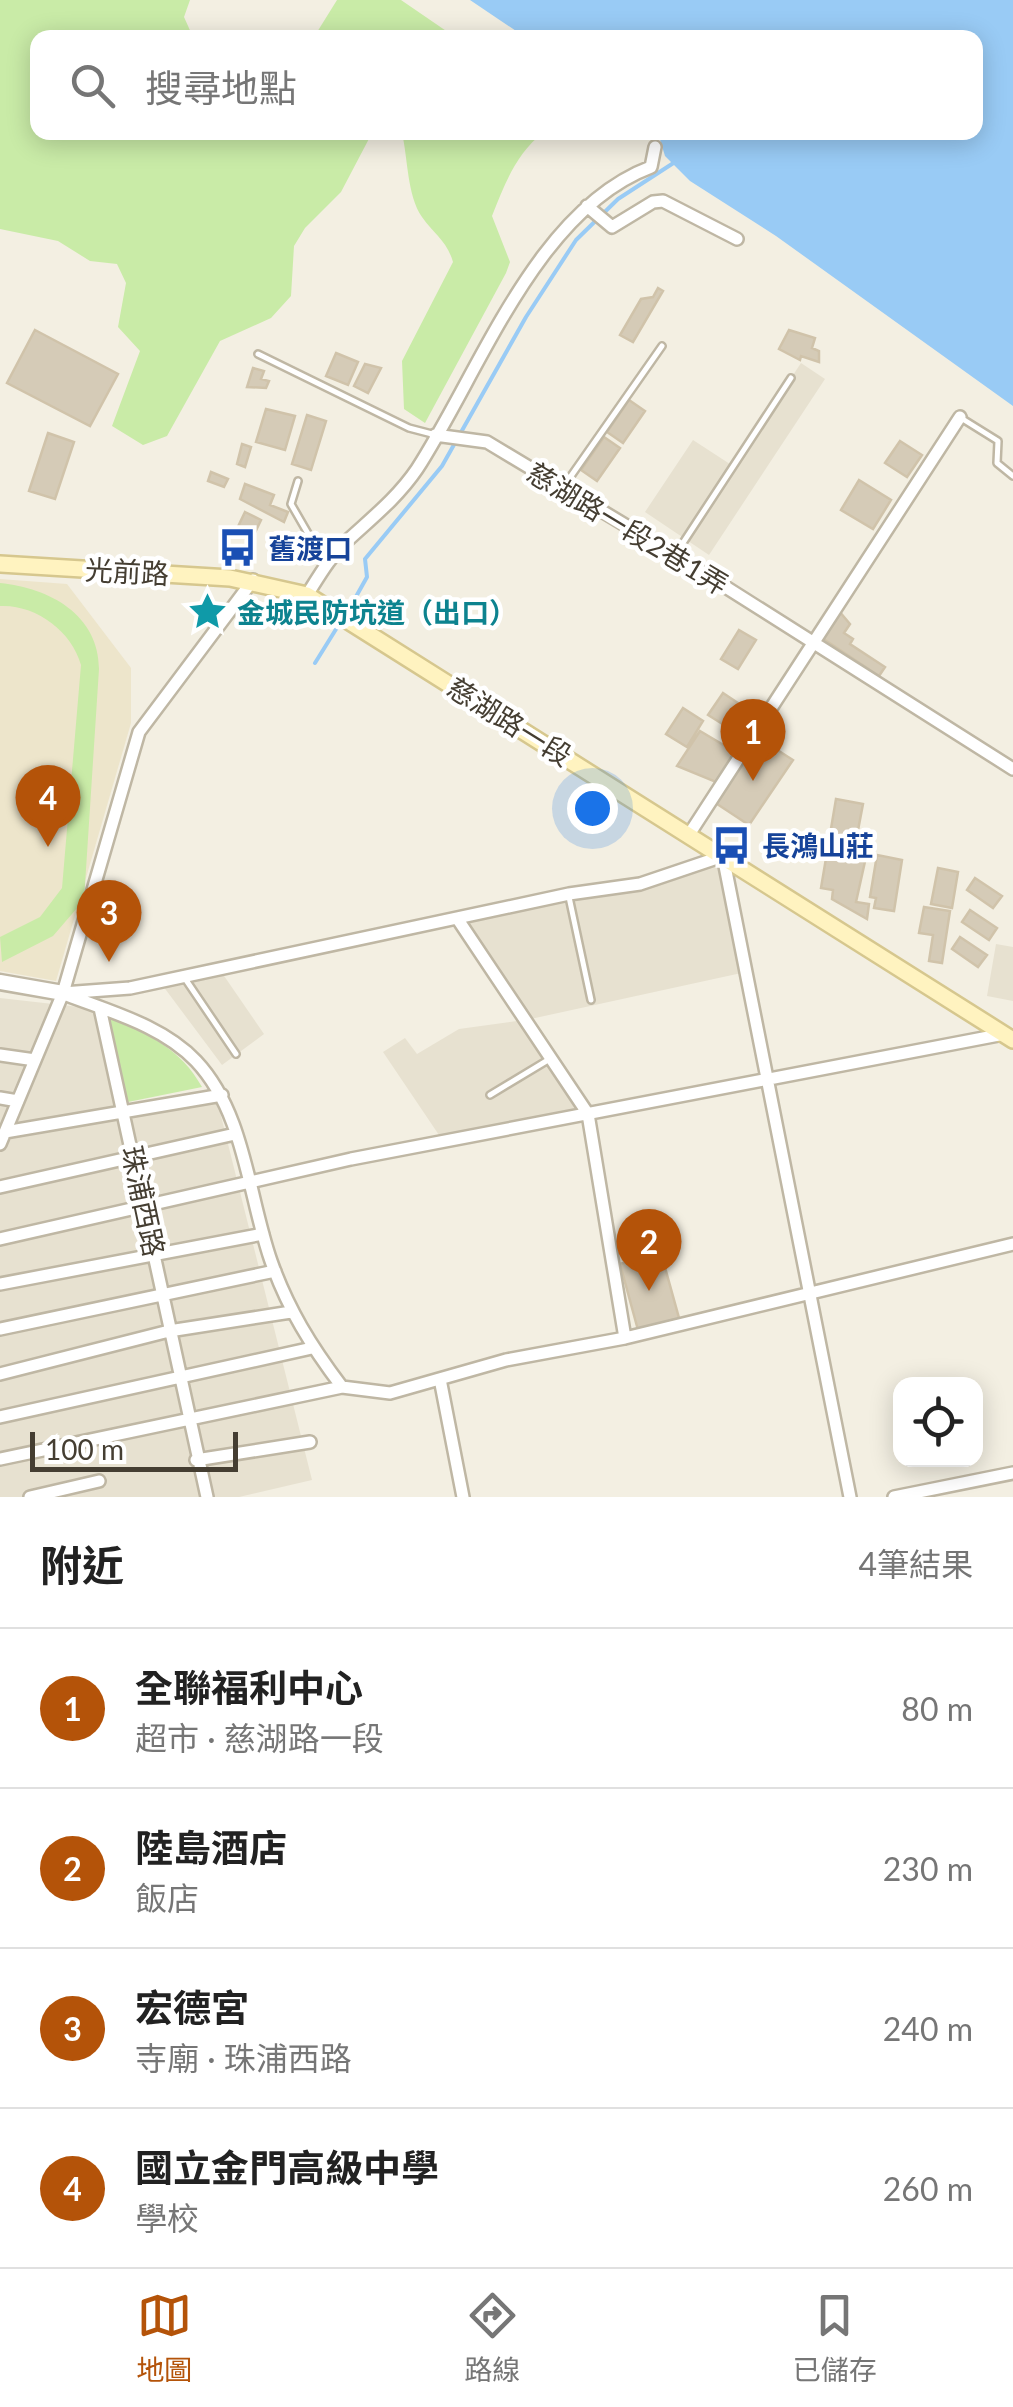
<!DOCTYPE html>
<html lang="zh-TW">
<head>
<meta charset="utf-8">
<style>
	:root { --surface:#fff; --page:#f6f6f6; --text:#222; --muted:#767676; --line:#e0e0e0; --accent:#b45309 }
	body { margin:0; font-family:Lato,"Noto Sans TC",sans-serif; background:var(--page); color:var(--text) }
	.controls { position:absolute; right:30px; bottom:30px; display:grid; overflow:hidden; border-radius:20px; box-shadow:0 5px 25px #0003 }
	.controls button { width:90px; height:90px; display:grid; place-items:center; padding:0; border:0; border-bottom:2px solid var(--line); background:var(--surface); color:var(--text); font:50px sans-serif }
	.scale { position:absolute; left:30px; bottom:25px; width:208px; box-sizing:border-box; padding-left:10px; border:5px solid #453e32; border-top:0; font-size:28px; line-height:35px; white-space:nowrap; color:#453e32; -webkit-text-stroke:8px #fff; paint-order:stroke }
	.you { position:absolute; left:592px; top:808px; width:35px; height:35px; margin:-25px; border:8px solid #fff; border-radius:50%; background:#1a73e8; box-shadow:0 0 0 15px #1a73e833 }
	.badge { display:grid; place-items:center; width:65px; height:65px; border-radius:50%; background:var(--accent); color:#fff; font-size:32px; font-weight:700 }
	.pin { position:absolute; translate:-50% -82px; filter:drop-shadow(0 2px 5px #0008) }
	.pin::after { content:''; position:absolute; top:52px; width:35px; height:30px; background:inherit; clip-path:polygon(0 0,100% 0,50% 100%) }
	.list { margin:0; padding:0; list-style:none }
	h2 { display:flex; justify-content:space-between; align-items:center; height:130px; margin:0; padding:0 40px; font-size:42px }
	h2 small { font-size:32px; font-weight:400; color:var(--muted) }
	.list li { display:grid; grid-template-columns:65px 1fr auto; gap:30px; align-items:center; box-sizing:border-box; height:160px; padding:0 40px; border-top:2px solid var(--line) }
	.list b { display:block; font-size:38px; white-space:nowrap }
	.list p { margin:0; font-size:32px; white-space:nowrap; color:var(--muted) }
	.list em { font-size:32px; font-style:normal; color:var(--muted) }
	.icon { flex:none; width:55px; height:55px; fill:none; stroke:currentColor; stroke-width:2; stroke-linecap:round; stroke-linejoin:round }
	.map { position:relative; flex:none; width:1013px; height:1497px; overflow:hidden }
	.search { position:absolute; background:var(--surface); box-shadow:0 5px 25px #0003; left:30px; right:30px; top:30px; height:110px; display:flex; align-items:center; gap:25px; box-sizing:border-box; padding:0 35px; border-radius:20px; color:var(--muted); font-size:38px }
	.sheet { height:770px; background:var(--surface) }
	nav { display:flex; justify-content:space-around; align-items:center; box-sizing:border-box; height:140px; border-top:2px solid var(--line); background:var(--surface); font-size:28px; color:var(--muted) }
	nav a { display:grid; justify-items:center; gap:5px }
	nav .on { color:var(--accent) }
	.map>svg:first-child { display:block }
</style>
</head>
<body>
<div class="map">
<svg width="1013" height="1497" viewBox="0 0 1013 1497">
	<rect width="100%" height="100%" fill="#f3efe2"/>
	<path fill="#e7e1d0" d="M801,363L825,379L709,555L645,512L693,440L733,466Z
		M723,856L746,972L526,1020L588,1114L443,1141L383,1052L405,1038L417,1054L459,1029L524,1020L459,921L640,884Z
		M996,944L1013,947V1001L987,996Z
		M220,970L264,1034L222,1065L160,982Z
		M0,998L97,1009L121,1115L217,1100L312,1480L239,1497H0Z"/>
	<path fill="#ede5cb" d="M0,579L67,584L131,668V723L56,981L0,971Z"/>
	<path fill="#c9eba7" d="M0,0H190L184,17L193,37L38,38V132L372,133L341,192L305,228L294,246L291,296L271,318L220,341L167,436L143,445L112,426L140,351L118,327L126,283L117,264L90,261L58,241L0,229Z
		M337,0H401L455,37H314Z
		M402,133H543C516,153 504,186 492,216L510,262L506,273L425,423L404,409L402,361L453,262C447,241 434,234 422,217C407,195 408,159 402,133Z
		M0,583C50,588 99,615 99,669L84,900L53,936L2,962L0,937L40,917L62,888L81,665C72,631 35,604 0,606Z
		M108,1018C148,1033 181,1049 202,1087L128,1102Z"/>
	<path fill="#99cbf5" d="M470,0H1013V406L776,236L690,181L665,156L658,133L976,132V38L525,37Z"/>
	<g fill="none" stroke-linecap="round" stroke-linejoin="round">
		<path stroke="#99cbf5" stroke-width="4" d="M353,602L367,577L365,559L442,466L526,317L576,240L618,199L675,162
			M315,663L338,626"/>
	</g>
	<path fill="#d5cbb7" stroke="#d0c3aa" stroke-width="2.5" d="M658,288L663,291L633,342L620,335L641,299L653,297Z
		M35,330L118,374L90,426L7,383Z
		M789,330L815,338L812,348L819,351V362L801,356L800,360L779,349Z
		M336,353L358,362L348,385L326,376Z
		M365,364L381,368L368,393L354,386Z
		M253,368L264,371L261,379L269,381L266,388L247,387Z
		M629,400L645,411L623,443L607,432Z
		M266,409L295,416L285,450L256,442Z
		M307,415L326,421L311,470L292,464Z
		M48,433L74,442L55,499L29,491Z
		M604,437L620,448L597,481L581,470Z
		M900,441L922,455L907,477L885,463Z
		M242,444L251,447L245,467L237,464Z
		M211,472L228,479L224,487L208,481Z
		M859,480L891,500L873,529L841,510Z
		M245,484L274,495L270,505L288,512L284,522L240,499Z
		M245,512L261,520L251,541L235,533Z
		M839,611L850,624L844,633L853,639L850,644L885,667L879,676L822,638Z
		M739,630L756,640L738,669L721,659Z
		M723,693L759,717L745,738L708,715Z
		M683,708L703,721L687,747L666,734Z
		M700,731L735,752L716,782L677,766Z
		M757,737L793,760L749,825L714,802Z
		M836,799L863,804L855,846L868,848L856,902L869,904L867,919L832,899L833,890L821,888Z
		M877,855L902,860L894,911L874,908L876,898L870,897Z
		M938,868L958,872L952,908L931,904Z
		M975,878L1002,896L993,908L967,890Z
		M924,907L950,911L942,963L929,961L933,935L919,933Z
		M970,910L997,928L989,940L962,922Z
		M960,937L987,955L978,967L952,949Z
		M661,1253L679,1318L638,1330L620,1264Z"/>
	<g fill="none" stroke-linecap="round" stroke-linejoin="round">
		<defs>
			<path id="service" d="M258,354L409,428L432,434
				M961,418L998,441L997,463L1013,476
				M298,481L291,504L325,563
				M564,486L662,346
				M677,552L791,378
				M569,897L591,1000
				M186,980L236,1054
				M490,1095L548,1060"/>
			<path id="minor" d="M587,206L612,227L653,202L663,201L737,239
				M435,435L487,442L675,555L1013,769
				M307,595C319,576 331,555 348,540C373,517 398,497 417,469C480,372 536,210 651,167L655,147
				M690,833L960,417
				M459,921L588,1114L625,1338
				M63,993L130,988L569,894L640,884L723,856L850,1497
				M67,995C111,1012 163,1026 196,1061C245,1113 248,1195 271,1261C288,1309 311,1346 342,1387L390,1393L506,1360L625,1338L1013,1244
				M100,1008L207,1497
				M0,1055L35,1060
				M0,1098L18,1101
				M5,1132L222,1095
				M0,1144L63,993L139,732L253,580
				M0,1187L235,1134
				M0,1239L351,1159L1004,1034
				M0,1284L263,1234
				M0,1329L275,1271
				M0,1374L169,1331L291,1312
				M440,1379L463,1497
				M0,1417L312,1348
				M0,1459L342,1387
				M196,1460L310,1442
				M30,1497L99,1481
				M894,1497L1013,1473"/>
			<path id="tertiary" d="M0,982L63,993"/>
			<path id="secondary" d="M0,564L230,578L307,595L1013,1040"/>
		</defs>
		<use href="#service" stroke="#bfb7a4" stroke-width="10"/>
		<use href="#minor" stroke="#bfb7a4" stroke-width="16"/>
		<use href="#tertiary" stroke="#bfb7a4" stroke-width="19"/>
		<use href="#secondary" stroke="#d6c78e" stroke-width="20"/>
		<use href="#service" stroke="#fff" stroke-width="5"/>
		<use href="#minor" stroke="#fff" stroke-width="11"/>
		<use href="#tertiary" stroke="#fff" stroke-width="14"/>
		<use href="#secondary" stroke="#fff3c0" stroke-width="15"/>
	</g>
	<defs>
		<symbol id="bus-bare" viewBox="-9 -9 18 18"><path d="M-5-6H5V4H4V6H2V4H-2V6H-4V4H-5ZM-3.5-4V0h7V-4ZM-3.5 1.2v1.5H-2V1.2ZM2 1.2v1.5H3.5V1.2Z" fill="#1a4fb4" stroke="#fff" stroke-width="2.5" paint-order="stroke"/></symbol>
		<symbol id="sight-bare" viewBox="-9 -9 18 18"><path d="M0-6L1.8-2.2L6-1.7L2.9 1.2L3.7 5.4L0 3.3L-3.7 5.4L-2.9 1.2L-6-1.7L-1.8-2.2Z" fill="#0f9aa8" stroke="#fff" stroke-width="2.5" paint-order="stroke"/></symbol>
	</defs>
	<g fill-rule="evenodd">
		<use href="#bus-bare" x="210" y="520" width="55" height="55"/>
		<use href="#sight-bare" x="180" y="584" width="55" height="55"/>
		<use href="#bus-bare" x="704" y="818" width="55" height="55"/>
	</g>
	<g text-anchor="middle" dominant-baseline="central" stroke-width="9" stroke-linejoin="round" paint-order="stroke">
		<g font-size="28" fill="#453e32" stroke="#fff">
			<text transform="translate(628 528) rotate(31)">慈湖路一段2巷1弄</text>
			<text transform="translate(127 571) rotate(3)">光前路</text>
			<text transform="translate(510 721) rotate(32)">慈湖路一段</text>
			<text transform="translate(144 1201) rotate(78)">珠浦西路</text>
		</g>
		<g font-size="28" font-weight="bold" fill="#164399" stroke="#fff" text-anchor="start">
			<text x="268" y="548">舊渡口</text>
			<text x="762" y="845">長鴻山莊</text>
		</g>
		<g font-size="28" font-weight="bold" fill="#0d838f" stroke="#fff" text-anchor="start">
			<text x="237" y="612">金城民防坑道（出口）</text>
		</g>
	</g>
</svg>
<div class="controls">
<button><svg class="icon" aria-label="locate" viewBox="0 0 24 24"><circle cx="12" cy="12" r="6"/><path d="M12 2v4M12 18v4M2 12h4M18 12h4"/></svg></button>
</div>
<div class="scale">100 m</div>
<div class="you"></div>
<div class="pin badge" style="left:753px;top:781px">1</div>
<div class="pin badge" style="left:649px;top:1291px">2</div>
<div class="pin badge" style="left:109px;top:962px">3</div>
<div class="pin badge" style="left:48px;top:847px">4</div>
<div class="search"><svg class="icon" aria-label="search" viewBox="0 0 24 24"><circle cx="10" cy="10" r="6"/><path d="M15 15l6 6"/></svg>搜尋地點</div>
</div>
<section class="sheet">
<h2>附近<small>4筆結果</small></h2>
<ul class="list">
<li><span class="badge">1</span><div><b>全聯福利中心</b><p>超市 · 慈湖路一段</p></div><em>80 m</em></li>
<li><span class="badge">2</span><div><b>陸島酒店</b><p>飯店</p></div><em>230 m</em></li>
<li><span class="badge">3</span><div><b>宏德宮</b><p>寺廟 · 珠浦西路</p></div><em>240 m</em></li>
<li><span class="badge">4</span><div><b>國立金門高級中學</b><p>學校</p></div><em>260 m</em></li>
</ul>
</section>
<nav>
<a class="on"><svg class="icon" aria-label="map" viewBox="0 0 24 24"><path d="M3 6l6-2 6 2 6-2v14l-6 2-6-2-6 2zM9 4v14M15 6v14"/></svg>地圖</a>
<a><svg class="icon" aria-label="directions" viewBox="0 0 24 24"><path d="M12 3l9 9-9 9-9-9zM9 14v-3h6M13 9l2 2-2 2"/></svg>路線</a>
<a><svg class="icon" aria-label="saved" viewBox="0 0 24 24"><path d="M7 4h10v16l-5-4-5 4z"/></svg>已儲存</a>
</nav>
</body>
</html>
